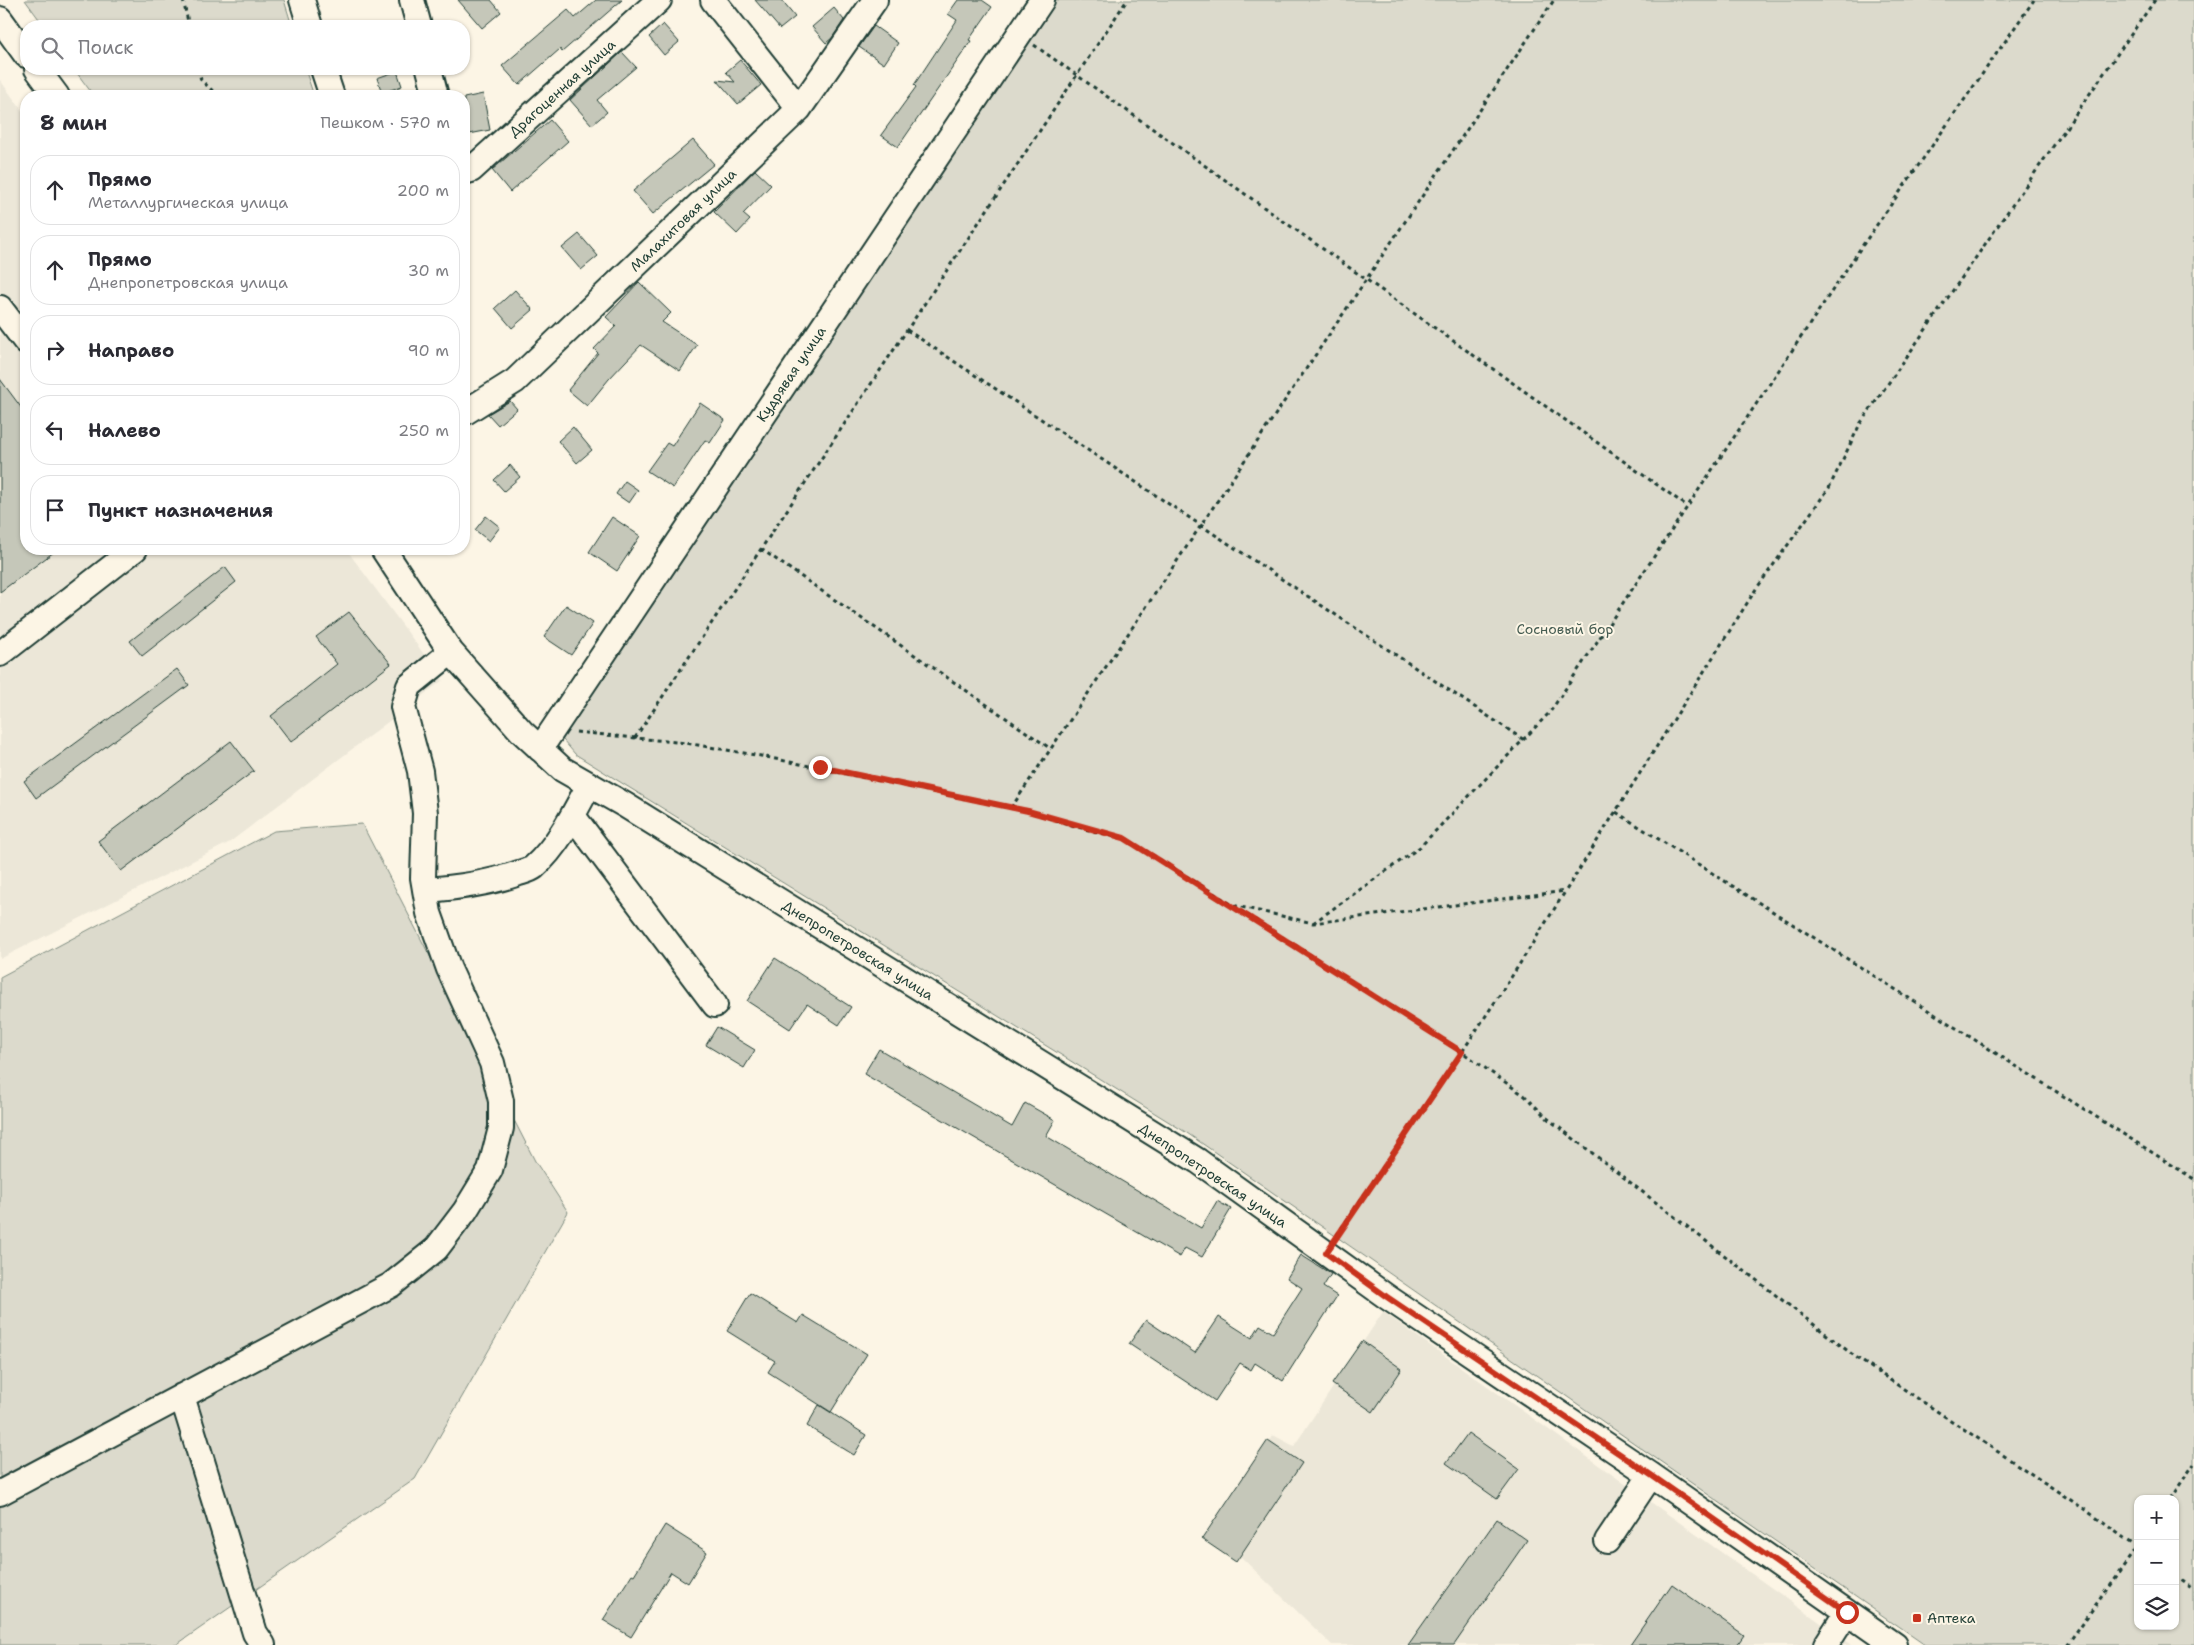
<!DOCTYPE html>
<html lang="ru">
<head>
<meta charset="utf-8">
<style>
	:root { --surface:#fff; --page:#f7f7f7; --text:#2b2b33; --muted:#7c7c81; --line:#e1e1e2 }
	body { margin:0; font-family:"Shantell Sans",sans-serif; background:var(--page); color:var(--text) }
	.controls { position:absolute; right:15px; bottom:15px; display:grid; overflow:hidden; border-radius:10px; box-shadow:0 1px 4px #0004 }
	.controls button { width:45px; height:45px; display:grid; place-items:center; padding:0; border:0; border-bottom:1px solid var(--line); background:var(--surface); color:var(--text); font:25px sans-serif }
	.stop { position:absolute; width:15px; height:15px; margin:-11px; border:4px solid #c8321e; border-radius:50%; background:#fff }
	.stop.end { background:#c8321e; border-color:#fff; box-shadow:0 1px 5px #0008 }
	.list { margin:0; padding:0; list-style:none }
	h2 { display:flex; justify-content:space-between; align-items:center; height:65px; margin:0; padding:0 20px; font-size:21px }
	h2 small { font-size:16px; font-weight:400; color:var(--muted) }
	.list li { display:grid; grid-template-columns:32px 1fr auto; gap:15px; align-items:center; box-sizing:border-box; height:70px; margin:0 10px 10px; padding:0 10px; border:1px solid var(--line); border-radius:20px }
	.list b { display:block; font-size:19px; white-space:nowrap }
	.list p { margin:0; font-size:16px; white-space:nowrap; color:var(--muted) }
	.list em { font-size:16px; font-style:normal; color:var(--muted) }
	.icon { flex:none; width:28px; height:28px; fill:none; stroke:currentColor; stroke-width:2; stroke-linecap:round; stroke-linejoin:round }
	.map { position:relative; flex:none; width:2194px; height:1645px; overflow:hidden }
	.search { position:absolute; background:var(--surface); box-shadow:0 1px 4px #0004; left:20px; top:20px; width:450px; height:55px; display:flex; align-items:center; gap:12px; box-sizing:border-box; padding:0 18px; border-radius:20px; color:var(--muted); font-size:19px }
	.panel { position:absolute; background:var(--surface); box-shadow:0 1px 4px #0004; left:20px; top:90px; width:450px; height:465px; border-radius:20px }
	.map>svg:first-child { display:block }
</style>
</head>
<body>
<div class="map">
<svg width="2194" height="1645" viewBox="0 0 2194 1645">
	<rect width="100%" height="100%" fill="#fcf5e5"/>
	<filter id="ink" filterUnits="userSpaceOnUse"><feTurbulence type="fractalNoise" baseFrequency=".02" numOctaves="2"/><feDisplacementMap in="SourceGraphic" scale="10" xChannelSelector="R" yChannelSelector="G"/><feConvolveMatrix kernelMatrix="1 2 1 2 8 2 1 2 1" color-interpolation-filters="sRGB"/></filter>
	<g filter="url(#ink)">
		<path fill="#ece7d8" d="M0,80L26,116V549H346L443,680L230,842L0,959Z
			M1383,1312L1852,1645H1332L1212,1529L1273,1435L1294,1446Z"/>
		<path fill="#dcdacc" stroke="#7e8c80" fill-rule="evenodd" d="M25,0H284L292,26H44Z
			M1049,0H2194V1645H1925L1187,1133L575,754L558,734ZM2138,1499H2175V1626H2138Z
			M74,69H305L314,96H94Z
			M362,824L535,1161L568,1212L415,1479L176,1645H0V977L274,831Z"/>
		<path fill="#c5c7b9" stroke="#1f3d34" d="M458,0H491L501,12L482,28Z
			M596,0H622L562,52L560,49L519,85L502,66L568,10L575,18Z
			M755,0H781L795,17L780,29Z
			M958,0H982L992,7L969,40L971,41L898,147L881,135L916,87L914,85L957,20L948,14Z
			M834,8L844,20L832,38L826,43L812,27Z
			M663,24L679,42L664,55L649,37Z
			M874,26L898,43L884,64L859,47Z
			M622,52L636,67L597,100L607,112L592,125L570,100Z
			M740,60L761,85L738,104L717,80L735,82L726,72Z
			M397,71L402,86L382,93L377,78Z
			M483,94L490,130L464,135V98Z
			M550,120L568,141L510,192L492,170Z
			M693,140L714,164L653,214L633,191Z
			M755,170L771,185L743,214L750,220L737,234L714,212Z
			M579,234L598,256L581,270L562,248Z
			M639,282L671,313L662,322L697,345L680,371L641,345L609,379L587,406L568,390L598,353L594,349L616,326L606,317Z
			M515,290L533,310L512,328L495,308Z
			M0,379L26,414V549H58L0,592Z
			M510,401L517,409L498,425L488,414Z
			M700,403L725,420L710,443L705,440L673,488L647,471L667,443L672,446Z
			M573,427L592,450L577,463L558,441Z
			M510,465L520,477L504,491L494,480Z
			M625,481L638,490L629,503L616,494Z
			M486,516L500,527L489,541L475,530Z
			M612,517L640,536L617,571L589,552Z
			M225,567L236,582L142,656L130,641Z
			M566,605L593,623L571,655L544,637Z
			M349,612L391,664L291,742L271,716L337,664L316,637Z
			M177,669L189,685L36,798L24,781Z
			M231,741L254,771L121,871L98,841Z
			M775,958L851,1007L839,1025L807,1004L790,1029L747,1001Z
			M717,1027L755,1050L744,1068L706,1045Z
			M879,1049L1012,1127L1025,1103L1055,1120L1046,1136L1201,1228L1217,1201L1231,1209L1202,1257L1185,1248L1180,1257L864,1074Z
			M1301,1255L1331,1274L1323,1287L1337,1296L1283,1381L1255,1363L1251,1370L1240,1363L1215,1401L1129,1344L1146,1320L1195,1353L1219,1317L1252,1338L1260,1325L1273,1333L1302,1288L1287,1278Z
			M750,1293L798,1323L803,1315L867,1354L831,1412L768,1372L775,1361L727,1331Z
			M1362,1341L1402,1369L1373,1412L1332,1384Z
			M819,1405L866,1435L854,1455L807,1426Z
			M1468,1433L1519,1469L1497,1499L1446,1463Z
			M1268,1440L1302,1463L1236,1562L1202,1539Z
			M1497,1519L1527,1540L1454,1645H1408Z
			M665,1525L707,1552L688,1583L671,1572L631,1637L603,1620L632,1574L634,1575Z
			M1672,1584L1744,1635L1737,1645H1630Z"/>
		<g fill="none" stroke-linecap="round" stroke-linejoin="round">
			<defs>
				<path id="minor" d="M302,0L310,26
					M412,0L419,26
					M713,0L799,109
					M0,19L26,55
					M37,69L57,96
					M323,69L332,96
					M429,69L436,96
					M464,172L471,170L659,0
					M0,308L26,342
					M464,413L515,381L799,109L875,0
					M383,549L451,652L522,732L562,769L625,805L1198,1161L1387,1297L1651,1475L1894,1645
					M0,654L135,549
					M540,749L1042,0
					M573,816L715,1005
					M425,890C456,888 486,884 516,874C521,872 529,871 534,867C558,846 574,813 589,785
					M182,1396L255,1633L263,1645
					M0,1493L391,1285L436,1249L465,1211L490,1170L501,1128V1101L492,1063L449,969L429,913L423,878L425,813L420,771L403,707L409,686L451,652
					M1607,1541L1651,1475
					M1826,1645L1847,1612"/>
			</defs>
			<use href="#minor" stroke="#1f3d34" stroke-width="28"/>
			<path stroke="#1f3d34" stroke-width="3" stroke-dasharray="4 4" stroke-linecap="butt" d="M183,0L189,26
				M1034,45L1687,506
				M198,69L201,80L218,96
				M907,330L1524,740
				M761,549L1051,749
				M576,732L686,743L761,756L1028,811L1085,829L1124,838L1232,905L1313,923L1565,891
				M635,738L1127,0
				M1011,808L1554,0
				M1616,812L2194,1179
				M1234,907L1462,1052L1336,1237
				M1313,923L1420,847L1550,712L1860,249L2034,0
				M2170,1499L2194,1464
				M2138,1548L2087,1511L1857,1358L1547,1118L1525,1096L1462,1052L1512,976L1756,589L1829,488L1860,424L2155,0
				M2175,1575L2194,1588
				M2067,1645L2138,1546"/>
			<use href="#minor" stroke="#fcf5e5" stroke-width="24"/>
		</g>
	</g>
	<g fill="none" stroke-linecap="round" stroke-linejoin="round" filter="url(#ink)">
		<path stroke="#c8321e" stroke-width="6" d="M820,767L1028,811L1124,838L1462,1052L1326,1253L1387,1297L1651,1475L1847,1612"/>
	</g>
	<rect fill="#c8321e" stroke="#fcf5e5" stroke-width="2" x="1912" y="1613" width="10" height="10" rx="2.5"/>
	<g text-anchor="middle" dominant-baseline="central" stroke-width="4" stroke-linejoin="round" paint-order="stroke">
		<g font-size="14" fill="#1f3d34" stroke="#fcf5e5">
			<text transform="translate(562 88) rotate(-42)">Драгоценная улица</text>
			<text transform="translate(683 220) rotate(-44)">Малахитовая улица</text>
			<text transform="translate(791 374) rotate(-56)">Кудрявая улица</text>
			<text transform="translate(858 950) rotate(32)">Днепропетровская улица</text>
			<text transform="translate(1213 1175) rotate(34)">Днепропетровская улица</text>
		</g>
		<g font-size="14" fill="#455c52" stroke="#fcf5e5">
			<text x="1565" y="629">Сосновый бор</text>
		</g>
		<g font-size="14" fill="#1f3d34" stroke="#fcf5e5" text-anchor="start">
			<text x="1927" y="1618">Аптека</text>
		</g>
	</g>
</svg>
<div class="controls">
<button>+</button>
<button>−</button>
<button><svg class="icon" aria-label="layers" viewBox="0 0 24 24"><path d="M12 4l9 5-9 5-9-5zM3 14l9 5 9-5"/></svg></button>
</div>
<div class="stop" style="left:1847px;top:1612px"></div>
<div class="stop end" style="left:820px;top:767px"></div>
<div class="search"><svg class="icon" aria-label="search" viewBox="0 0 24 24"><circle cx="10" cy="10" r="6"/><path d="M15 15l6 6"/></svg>Поиск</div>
<section class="panel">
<h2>8 мин<small>Пешком · 570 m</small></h2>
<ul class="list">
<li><svg class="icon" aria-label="ahead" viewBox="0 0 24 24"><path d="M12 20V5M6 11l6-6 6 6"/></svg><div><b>Прямо</b><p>Металлургическая улица</p></div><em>200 m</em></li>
<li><svg class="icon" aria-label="ahead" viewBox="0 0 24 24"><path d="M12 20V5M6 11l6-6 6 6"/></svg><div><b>Прямо</b><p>Днепропетровская улица</p></div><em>30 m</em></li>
<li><svg class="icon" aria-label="right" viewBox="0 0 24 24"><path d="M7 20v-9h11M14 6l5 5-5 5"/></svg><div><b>Направо</b></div><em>90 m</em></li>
<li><svg class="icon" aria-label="left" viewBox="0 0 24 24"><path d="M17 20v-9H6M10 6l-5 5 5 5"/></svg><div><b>Налево</b></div><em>250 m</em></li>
<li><svg class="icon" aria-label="arrive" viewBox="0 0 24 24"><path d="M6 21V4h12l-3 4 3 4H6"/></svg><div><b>Пункт назначения</b></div></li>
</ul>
</section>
</div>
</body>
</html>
